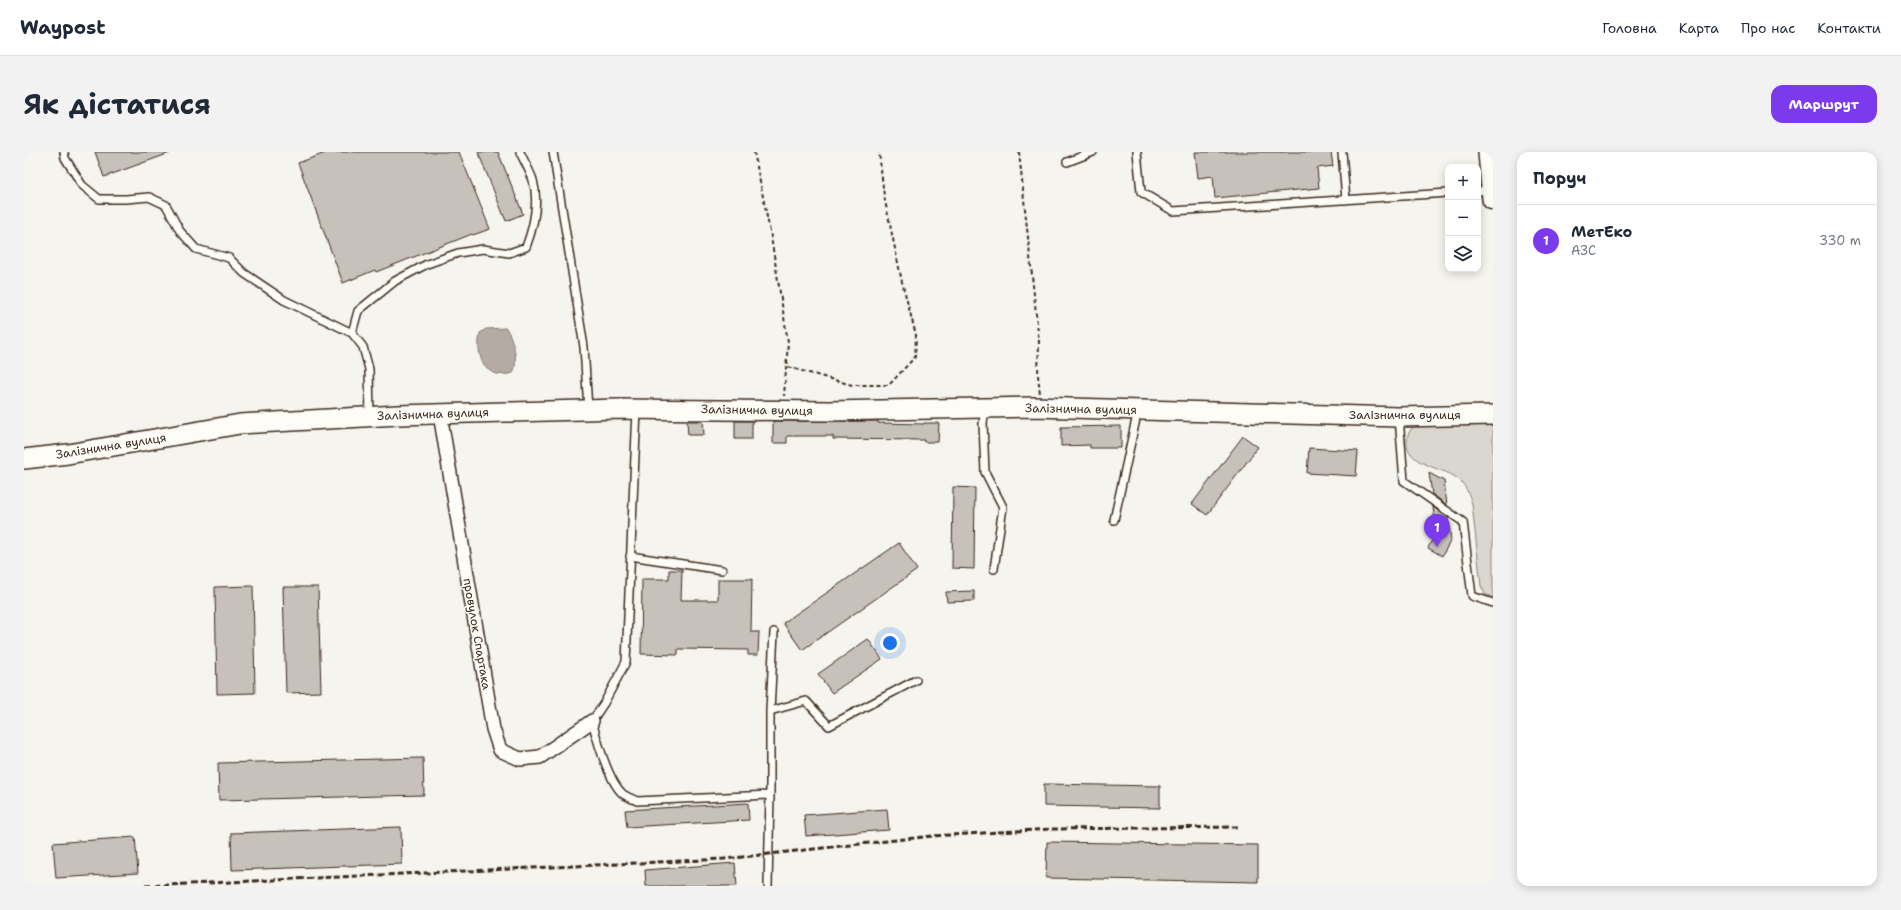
<!DOCTYPE html>
<html lang="uk">
<head>
<meta charset="utf-8">
<style>
	:root { --surface:#fff; --page:#f2f2f3; --text:#1f2937; --muted:#747a83; --line:#e0e1e3; --accent:#7c3aed }
	body { margin:0; font-family:"Shantell Sans",sans-serif; background:var(--page); color:var(--text) }
	.controls { position:absolute; right:12px; top:12px; display:grid; overflow:hidden; border-radius:8px; box-shadow:0 2px 10px #0003 }
	.controls button { width:36px; height:36px; display:grid; place-items:center; padding:0; border:0; border-bottom:1px solid var(--line); background:var(--surface); color:var(--text); font:20px sans-serif }
	.you { position:absolute; left:866px; top:491px; width:14px; height:14px; margin:-10px; border:3px solid #fff; border-radius:50%; background:#1a73e8; box-shadow:0 0 0 6px #1a73e833 }
	.badge { display:grid; place-items:center; width:26px; height:26px; border-radius:50%; background:var(--accent); color:#fff; font-size:13px; font-weight:700 }
	.pin { position:absolute; translate:-50% -33px; filter:drop-shadow(0 1px 2px #0008) }
	.pin::after { content:''; position:absolute; top:21px; width:14px; height:12px; background:inherit; clip-path:polygon(0 0,100% 0,50% 100%) }
	.list { margin:0; padding:0; list-style:none }
	h2 { display:flex; justify-content:space-between; align-items:center; height:52px; margin:0; padding:0 16px; font-size:17px }
	h2 small { font-size:13px; font-weight:400; color:var(--muted) }
	.list li { display:grid; grid-template-columns:26px 1fr auto; gap:12px; align-items:center; box-sizing:border-box; height:72px; padding:0 16px; border-top:1px solid var(--line) }
	.list b { display:block; font-size:15px; white-space:nowrap }
	.list p { margin:0; font-size:13px; white-space:nowrap; color:var(--muted) }
	.list em { font-size:13px; font-style:normal; color:var(--muted) }
	.icon { flex:none; width:22px; height:22px; fill:none; stroke:currentColor; stroke-width:2; stroke-linecap:round; stroke-linejoin:round }
	.map { position:relative; flex:none; width:1469px; height:734px; overflow:hidden; border-radius:12px }
	header { display:flex; align-items:center; gap:24px; box-sizing:border-box; height:56px; padding:0 20px; background:var(--surface); border-bottom:1px solid var(--line) }
	header strong { font-size:19px }
	nav { display:flex; gap:22px; margin-inline-start:auto; font-size:14px }
	.intro { display:flex; align-items:center; justify-content:space-between; box-sizing:border-box; height:96px; padding:0 24px }
	h1 { margin:0; font-size:28px }
	.button { padding:10px 18px; border-radius:12px; background:var(--accent); color:#fff; font-size:14px; font-weight:700 }
	main { display:flex; gap:24px; padding:0 24px }
	aside { flex:1; background:var(--surface); border-radius:12px; box-shadow:0 2px 10px #0003 }
	.map>svg:first-child { display:block }
</style>
</head>
<body>
<header>
<strong>Waypost</strong>
<nav><a>Головна</a><a>Карта</a><a>Про нас</a><a>Контакти</a></nav>
</header>
<div class="intro"><h1>Як дістатися</h1><a class="button">Маршрут</a></div>
<main>
<div class="map">
<svg width="1469" height="734" viewBox="0 0 1469 734">
	<rect width="100%" height="100%" fill="#f5f4ee"/>
	<filter id="ink" filterUnits="userSpaceOnUse"><feTurbulence type="fractalNoise" baseFrequency=".025" numOctaves="2"/><feDisplacementMap in="SourceGraphic" scale="8" xChannelSelector="R" yChannelSelector="G"/><feConvolveMatrix kernelMatrix="1 2 1 2 8 2 1 2 1" color-interpolation-filters="sRGB"/></filter>
	<g filter="url(#ink)">
		<path fill="#dad6d0" stroke="#8a8077" d="M1395,271H1462L1469,273V446L1461,442L1457,434L1448,352C1445,342 1442,333 1433,326C1418,315 1380,313 1383,287C1384,280 1388,275 1395,271Z"/>
		<path fill="#b4aca4" stroke="#84786e" d="M482,176C489,186 495,209 489,221C461,229 451,205 456,181L462,177Z"/>
		<path fill="#c7c1bb" stroke="#3b2a1e" d="M71,0H145L146,1L80,25Z
			M304,0H435L466,77L449,83L448,82L352,120L351,118L319,131L274,11Z
			M454,0H474L499,62L482,69Z
			M1171,0H1307L1309,14L1293,16L1295,36L1191,46L1189,24L1174,26Z
			M663,269H679L680,283H664Z
			M711,269H728V287H711Z
			M749,269H854V271L900,272V271H915L914,290H900V288L809,287V284H763V291H749Z
			M1097,274V296H1066V293L1037,294V275Z
			M1219,284L1234,295L1183,363L1168,352Z
			M1285,296L1334,299L1332,324L1283,321Z
			M1405,321L1420,329L1423,353L1408,342Z
			M929,335L951,336L950,417L928,416Z
			M1409,355L1424,366L1427,388L1418,404L1404,396L1412,380Z
			M875,391L893,418L778,498L759,471Z
			M645,418H658L657,448H694V427H728L727,480H735L734,503H724V498L654,497V503L617,502L618,427H645Z
			M229,434L231,541L193,542L191,435Z
			M259,435H294L297,540L262,541Z
			M950,439V449L923,450L922,440Z
			M844,487L858,507L808,541L794,522Z
			M399,606L400,643L195,648L194,611Z
			M1020,632L1136,634V656L1020,654Z
			M724,651L725,668L603,675L601,658Z
			M863,657L865,678L782,684L780,663Z
			M377,675L378,712L208,718L207,681Z
			M111,685L114,721L32,726L29,691Z
			M1023,690L1234,693V730L1022,726Z
			M711,711L713,734H622L621,718Z"/>
		<g fill="none" stroke-linecap="round" stroke-linejoin="round">
			<defs>
				<path id="lane" d="M40,0L41,6L58,33L75,47H102L125,45L142,53L156,79L172,97L205,106L220,121L260,148L328,181L339,195L345,217L346,265
					M529,0L560,195L564,257
					M1113,0L1117,40L1149,59L1424,41
					M1318,0L1322,48
					M1043,10L1069,0
					M1454,39L1466,38
					M328,181L334,159L371,129L403,112L434,101L459,97L485,101L502,95C510,74 515,50 509,28C506,19 500,9 496,0
					M961,257L959,271L961,320L979,355L970,417
					M613,258L602,510L580,551L568,569C573,588 584,629 599,642C603,645 609,647 613,649L746,643L744,734
					M1375,265L1380,329L1439,370L1448,444L1469,451
					M1090,368L1114,258
					M606,404L698,418
					M746,559L782,549L805,574L892,528
					M746,643V559L750,480"/>
				<path id="street" d="M416,262L469,577L476,598L496,607L516,605L568,569"/>
				<path id="secondary" d="M0,307L44,302L216,272L374,263L594,257L805,259L1010,255L1375,265L1469,263"/>
				<path id="primary" d="M1465,0L1469,47"/>
			</defs>
			<use href="#lane" stroke="#3b2a1e" stroke-width="10"/>
			<use href="#street" stroke="#3b2a1e" stroke-width="16"/>
			<use href="#secondary" stroke="#3b2a1e" stroke-width="22"/>
			<use href="#primary" stroke="#3b2a1e" stroke-width="24"/>
			<path stroke="#3b2a1e" stroke-width="2" stroke-dasharray="4 3" stroke-linecap="butt" d="M730,0L747,85L764,190L760,244
				M995,0L1015,190L1014,223L1016,242
				M763,208L764,215L828,233H865L891,205L892,183L878,130L860,44L855,0"/>
			<use href="#lane" stroke="#fdfcf7" stroke-width="7"/>
			<use href="#street" stroke="#fdfcf7" stroke-width="13"/>
			<use href="#secondary" stroke="#fdfcf7" stroke-width="19"/>
			<use href="#primary" stroke="#fdfcf7" stroke-width="21"/>
			<path stroke="#3b2a1e" stroke-width="3" stroke-dasharray="6 3" stroke-linecap="butt" d="M121,734L700,707L908,684L1027,677L1214,675"/>
		</g>
	</g>
	<g text-anchor="middle" dominant-baseline="central" stroke-width="3" stroke-linejoin="round" paint-order="stroke">
		<g font-size="12" fill="#3b2a1e" stroke="#fdfcf7">
			<text transform="translate(1057 257) rotate(1)">Залізнична вулиця</text>
			<text transform="translate(733 258) rotate(1)">Залізнична вулиця</text>
			<text transform="translate(409 262) rotate(-2)">Залізнична вулиця</text>
			<text x="1381" y="263">Залізнична вулиця</text>
			<text transform="translate(87 294) rotate(-9)">Залізнична вулиця</text>
			<text transform="translate(453 482) rotate(80)">провулок Спартака</text>
		</g>
	</g>
</svg>
<div class="controls">
<button>+</button>
<button>−</button>
<button><svg class="icon" aria-label="layers" viewBox="0 0 24 24"><path d="M12 4l9 5-9 5-9-5zM3 14l9 5 9-5"/></svg></button>
</div>
<div class="you"></div>
<div class="pin badge" style="left:1413px;top:395px">1</div>
</div>
<aside>
<h2>Поруч<small></small></h2>
<ul class="list">
<li><span class="badge">1</span><div><b>МетЕко</b><p>АЗС</p></div><em>330 m</em></li>
</ul>
</aside>
</main>
</body>
</html>
